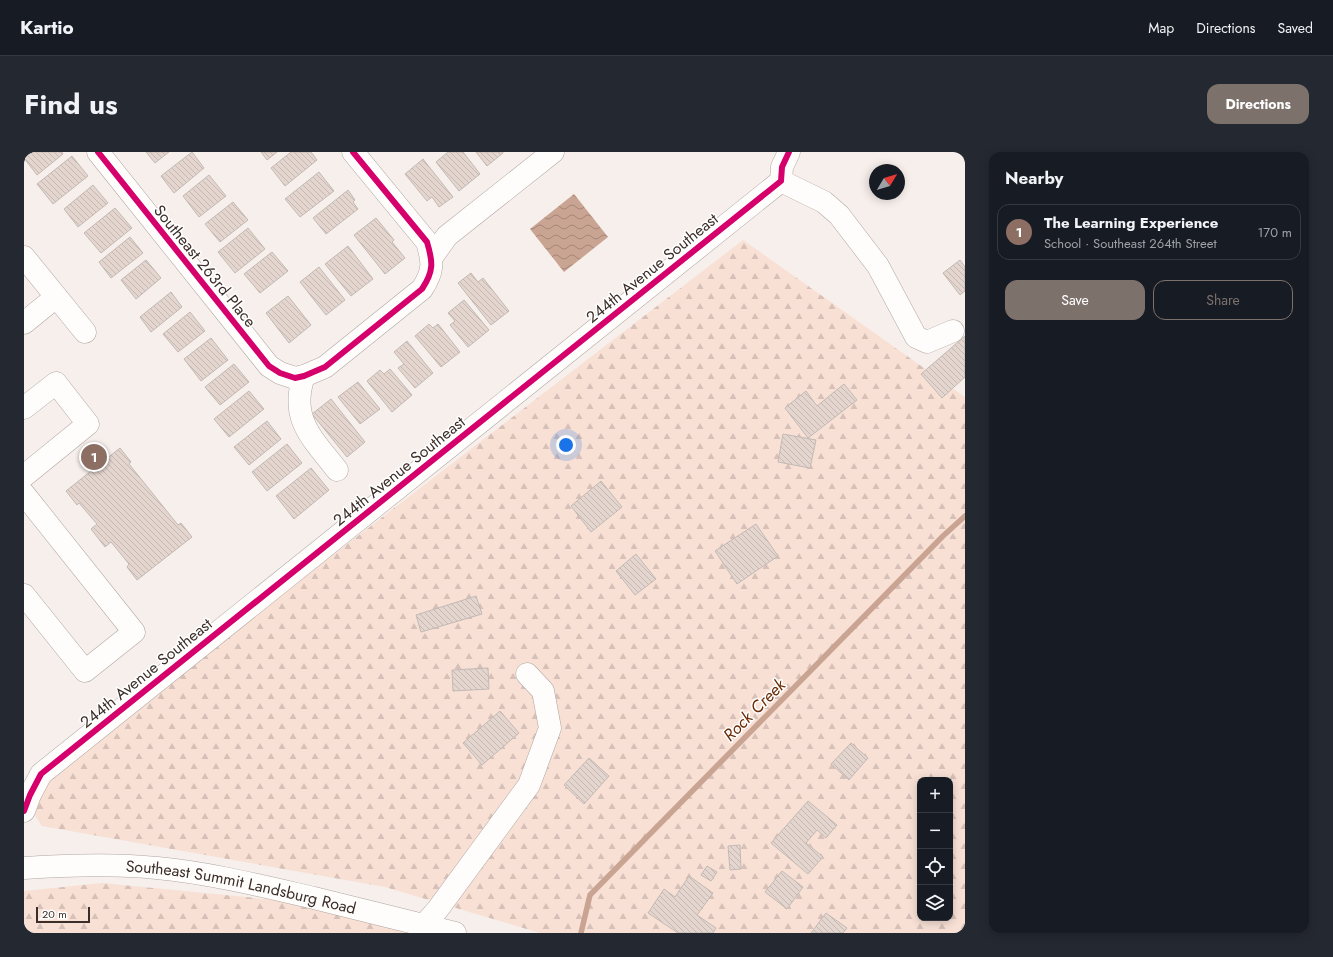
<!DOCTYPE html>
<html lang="en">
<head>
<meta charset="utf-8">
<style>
	:root { --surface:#171b24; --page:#242831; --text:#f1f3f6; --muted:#9ea1a6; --line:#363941; --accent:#7d716c }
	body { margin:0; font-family:Jost,sans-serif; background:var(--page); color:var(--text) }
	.controls { position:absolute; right:12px; bottom:12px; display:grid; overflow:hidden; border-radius:8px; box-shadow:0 2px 10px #0003 }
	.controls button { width:36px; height:36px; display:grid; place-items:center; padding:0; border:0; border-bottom:1px solid var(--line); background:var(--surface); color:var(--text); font:20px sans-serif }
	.compass { position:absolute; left:845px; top:12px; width:36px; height:36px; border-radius:50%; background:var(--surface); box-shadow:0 2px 10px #0003; rotate:52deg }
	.scale { position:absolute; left:12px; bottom:10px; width:54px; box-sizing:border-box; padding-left:4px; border:2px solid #3b2d27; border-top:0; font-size:11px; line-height:14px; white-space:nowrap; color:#3b2d27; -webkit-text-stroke:3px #fff; paint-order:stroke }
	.you { position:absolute; left:542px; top:293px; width:14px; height:14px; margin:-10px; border:3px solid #fff; border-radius:50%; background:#1a73e8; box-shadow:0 0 0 6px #1a73e833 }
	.badge { display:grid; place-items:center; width:26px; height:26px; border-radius:50%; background:var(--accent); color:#fff; font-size:13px; font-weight:700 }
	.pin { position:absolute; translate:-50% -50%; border:2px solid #fff; box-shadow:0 1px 4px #0006 }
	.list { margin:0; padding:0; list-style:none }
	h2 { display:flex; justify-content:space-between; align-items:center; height:52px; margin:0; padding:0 16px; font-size:17px }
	h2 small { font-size:13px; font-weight:400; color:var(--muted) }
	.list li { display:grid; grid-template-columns:26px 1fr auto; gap:12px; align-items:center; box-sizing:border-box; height:56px; margin:0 8px 8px; padding:0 8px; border:1px solid var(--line); border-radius:12px }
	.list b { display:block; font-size:15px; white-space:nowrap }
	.list p { margin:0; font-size:13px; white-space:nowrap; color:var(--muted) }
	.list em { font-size:13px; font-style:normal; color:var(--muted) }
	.actions { display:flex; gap:8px; padding:12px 16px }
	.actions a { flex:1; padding:9px 0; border:1px solid var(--accent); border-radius:12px; text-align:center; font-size:14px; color:var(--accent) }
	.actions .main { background:var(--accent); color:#fff }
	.icon { flex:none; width:22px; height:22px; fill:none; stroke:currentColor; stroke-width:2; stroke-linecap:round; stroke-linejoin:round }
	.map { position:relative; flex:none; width:941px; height:781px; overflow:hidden; border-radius:12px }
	header { display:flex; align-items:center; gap:24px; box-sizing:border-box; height:56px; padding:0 20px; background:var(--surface); border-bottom:1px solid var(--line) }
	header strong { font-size:19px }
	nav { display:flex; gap:22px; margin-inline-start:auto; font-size:14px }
	.intro { display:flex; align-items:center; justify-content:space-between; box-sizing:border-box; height:96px; padding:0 24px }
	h1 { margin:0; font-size:28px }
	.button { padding:10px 18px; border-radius:12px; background:var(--accent); color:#fff; font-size:14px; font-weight:700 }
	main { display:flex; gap:24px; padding:0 24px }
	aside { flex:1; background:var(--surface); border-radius:12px; box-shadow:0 2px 10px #0003 }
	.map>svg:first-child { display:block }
</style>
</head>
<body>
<header>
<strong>Kartio</strong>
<nav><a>Map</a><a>Directions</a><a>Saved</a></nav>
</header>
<div class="intro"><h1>Find us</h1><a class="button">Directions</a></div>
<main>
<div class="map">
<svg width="941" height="781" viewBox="0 0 941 781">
	<defs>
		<pattern id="forest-firs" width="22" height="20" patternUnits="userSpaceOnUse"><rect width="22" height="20" fill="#f8e0d5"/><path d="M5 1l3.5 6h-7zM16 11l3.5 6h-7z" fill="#d6c0b7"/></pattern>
		<pattern id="water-waves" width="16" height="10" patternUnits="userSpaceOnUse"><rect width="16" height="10" fill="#caa492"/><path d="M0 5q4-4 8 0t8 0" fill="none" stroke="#a58677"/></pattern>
		<pattern id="building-back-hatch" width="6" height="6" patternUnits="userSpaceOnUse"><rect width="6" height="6" fill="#e4d6cf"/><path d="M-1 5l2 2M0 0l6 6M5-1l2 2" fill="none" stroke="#c4b8b2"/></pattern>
	</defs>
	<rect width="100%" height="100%" fill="#f7efeb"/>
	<path fill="url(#forest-firs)" fill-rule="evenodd" d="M719,88L941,245V781H516L361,735L18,674L8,659L28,619ZM896,628H926V766H896Z
		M78,731L292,752L397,781H0V739Z"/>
	<path fill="url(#water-waves)" d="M550,42L584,85L540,120L506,77Z"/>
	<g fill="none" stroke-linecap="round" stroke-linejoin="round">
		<path stroke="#caa492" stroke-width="5.5" d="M557,781L566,743L919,384L941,364"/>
	</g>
	<path fill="url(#building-back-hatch)" stroke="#c3b9b4" d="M4,0H38L39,2L13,23L0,6V4Z
		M122,0H145L131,11Z
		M168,0L180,16L150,41L137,24Z
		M237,0H253L243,8Z
		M267,0H287L293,8L261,34L247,16Z
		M424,0H439L456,22L435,39L412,10Z
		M452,0H479V1L463,14Z
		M48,4L64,24L29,52L13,32Z
		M399,7L429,45L415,55L408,45L403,49L381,22Z
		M295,20L310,39L276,65L261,47Z
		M185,23L202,44L175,65L159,44Z
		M69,33L84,51L54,75L40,57Z
		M324,38L331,48L329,50L334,57L302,82L289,66Z
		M209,50L224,68L196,90L181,72Z
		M91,56L108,76L77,101L60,81Z
		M352,66L370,88L368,90L381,106L361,122L330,83Z
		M224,76L241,97L211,121L194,100Z
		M106,85L119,101L87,126L75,110Z
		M324,94L349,127L327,144L301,112Z
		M248,100L264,119L236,141L220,122Z
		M122,108L137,126L112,147L97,128Z
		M936,108L941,115V139L936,143L919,121Z
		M295,115L321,148L302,163L276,130Z
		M447,121L454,130L459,126L485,159L467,173L434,131Z
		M147,140L158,155L127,180L116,165Z
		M264,144L287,173L265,191L242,161Z
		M440,148L465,178L444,195L426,173L431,169L424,161Z
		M166,160L181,179L154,200L139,182Z
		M405,172L409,176L414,172L436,200L417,215L391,184Z
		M941,184V225L918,246L897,222Z
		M187,186L204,208L177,229L160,207Z
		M383,189L409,221L391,236L374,216L380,212L370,200Z
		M210,212L225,230L196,253L181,235Z
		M366,217L388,243L368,260L343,229L356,218L360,222Z
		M334,230L356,257L336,272L314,245Z
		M820,232L833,248L784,286L761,256L782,239L793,254Z
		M225,239L240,257L205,285L190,267Z
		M307,247L341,290L323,305L288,262Z
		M243,269L257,287L225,313L210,295Z
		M759,282L792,288L786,316L754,310Z
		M263,292L278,311L243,339L228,320Z
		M96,296L107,310L105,312L154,373L157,371L168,385L113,428L103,415L105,412L87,390L81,395L67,377L73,372L55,351L53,353L42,339Z
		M287,316L305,338L270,367L252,344Z
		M577,329L598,355L567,380L547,354Z
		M732,372L754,404L713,432L691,399Z
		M612,402L632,427L611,443L592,419Z
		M452,444L458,462L397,480L392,463Z
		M464,516L465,537L429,539L428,518Z
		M476,559L495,581L458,613L439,591Z
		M827,591L844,606L825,628L807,612Z
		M565,606L585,624L560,652L540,633Z
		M784,649L813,673L802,686L793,678L782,691L799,705L784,722L747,691Z
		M716,693L717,717L706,718L704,694Z
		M683,714L693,720L687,729L677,723Z
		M758,719L779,735L763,757L741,740Z
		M665,724L689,741L673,763L692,776L689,781H654L624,761L640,737L651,745Z
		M802,761L823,776L819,781H787Z"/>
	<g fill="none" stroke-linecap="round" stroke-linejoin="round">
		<defs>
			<g id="minor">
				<path d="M74,0L245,214L256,221L271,226L280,224L301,215L398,137C410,119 409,110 403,90L329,0"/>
				<path d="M757,29L800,50L815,63L854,114L892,185L903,190L929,179"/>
				<path d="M0,105L61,180"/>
				<path d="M408,105L423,84L529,0"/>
				<path d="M0,171L32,145"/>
				<path d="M280,224C265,267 289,287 313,318"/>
				<path d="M0,256L32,231L64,272L0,324"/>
				<path d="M0,342L110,480L61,519L0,443"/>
				<path d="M0,659L6,643L17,622L757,29L758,15L765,0"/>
				<path id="s1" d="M0,716C44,713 89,711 133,716C186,721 238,734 290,746C337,758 384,769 431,781"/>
				<path d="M400,773L414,757L505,633L526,576L519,539L503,522"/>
			</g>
		</defs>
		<use href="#minor" stroke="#b0a6a1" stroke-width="23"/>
		<use href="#minor" stroke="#fefdfc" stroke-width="22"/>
		<defs>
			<path id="cycleway" d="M74,0L245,214L256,221L271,226L280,224L301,215L398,137C410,119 409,110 403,90L329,0
				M0,659L6,643L17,622L757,29L758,15L765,0"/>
		</defs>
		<use href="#cycleway" stroke="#fff" stroke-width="8"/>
		<use href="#cycleway" stroke="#d6006c" stroke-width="6"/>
	</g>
	<g text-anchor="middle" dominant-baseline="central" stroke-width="3" stroke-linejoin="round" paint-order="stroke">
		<g font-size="16" fill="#3b2d27" stroke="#fff">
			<text transform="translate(181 114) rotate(51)">Southeast 263rd Place</text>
			<text transform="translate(628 116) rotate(-39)">244th Avenue Southeast</text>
			<text transform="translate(375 319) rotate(-39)">244th Avenue Southeast</text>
			<text transform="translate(122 521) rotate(-39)">244th Avenue Southeast</text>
			<text stroke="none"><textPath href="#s1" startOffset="219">Southeast Summit Landsburg Road</textPath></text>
		</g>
		<g font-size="17" font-style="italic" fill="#6a2a02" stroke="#fff">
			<text transform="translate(730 558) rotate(-45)">Rock Creek</text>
		</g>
	</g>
</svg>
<div class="controls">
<button>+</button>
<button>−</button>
<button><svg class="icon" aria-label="locate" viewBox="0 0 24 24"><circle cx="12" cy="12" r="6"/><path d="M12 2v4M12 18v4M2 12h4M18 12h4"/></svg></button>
<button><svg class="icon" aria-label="layers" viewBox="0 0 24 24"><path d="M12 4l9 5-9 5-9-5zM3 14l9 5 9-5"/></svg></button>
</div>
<svg class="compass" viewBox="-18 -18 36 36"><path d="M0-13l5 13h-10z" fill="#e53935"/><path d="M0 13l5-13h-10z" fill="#9ea1a6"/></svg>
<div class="scale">20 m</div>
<div class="you"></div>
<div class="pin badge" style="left:70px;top:305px;background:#8d6e63">1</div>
</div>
<aside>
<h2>Nearby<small></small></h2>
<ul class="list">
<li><span class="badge" style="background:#8d6e63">1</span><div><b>The Learning Experience</b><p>School · Southeast 264th Street</p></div><em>170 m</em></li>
</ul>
<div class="actions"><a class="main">Save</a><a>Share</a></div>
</aside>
</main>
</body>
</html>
